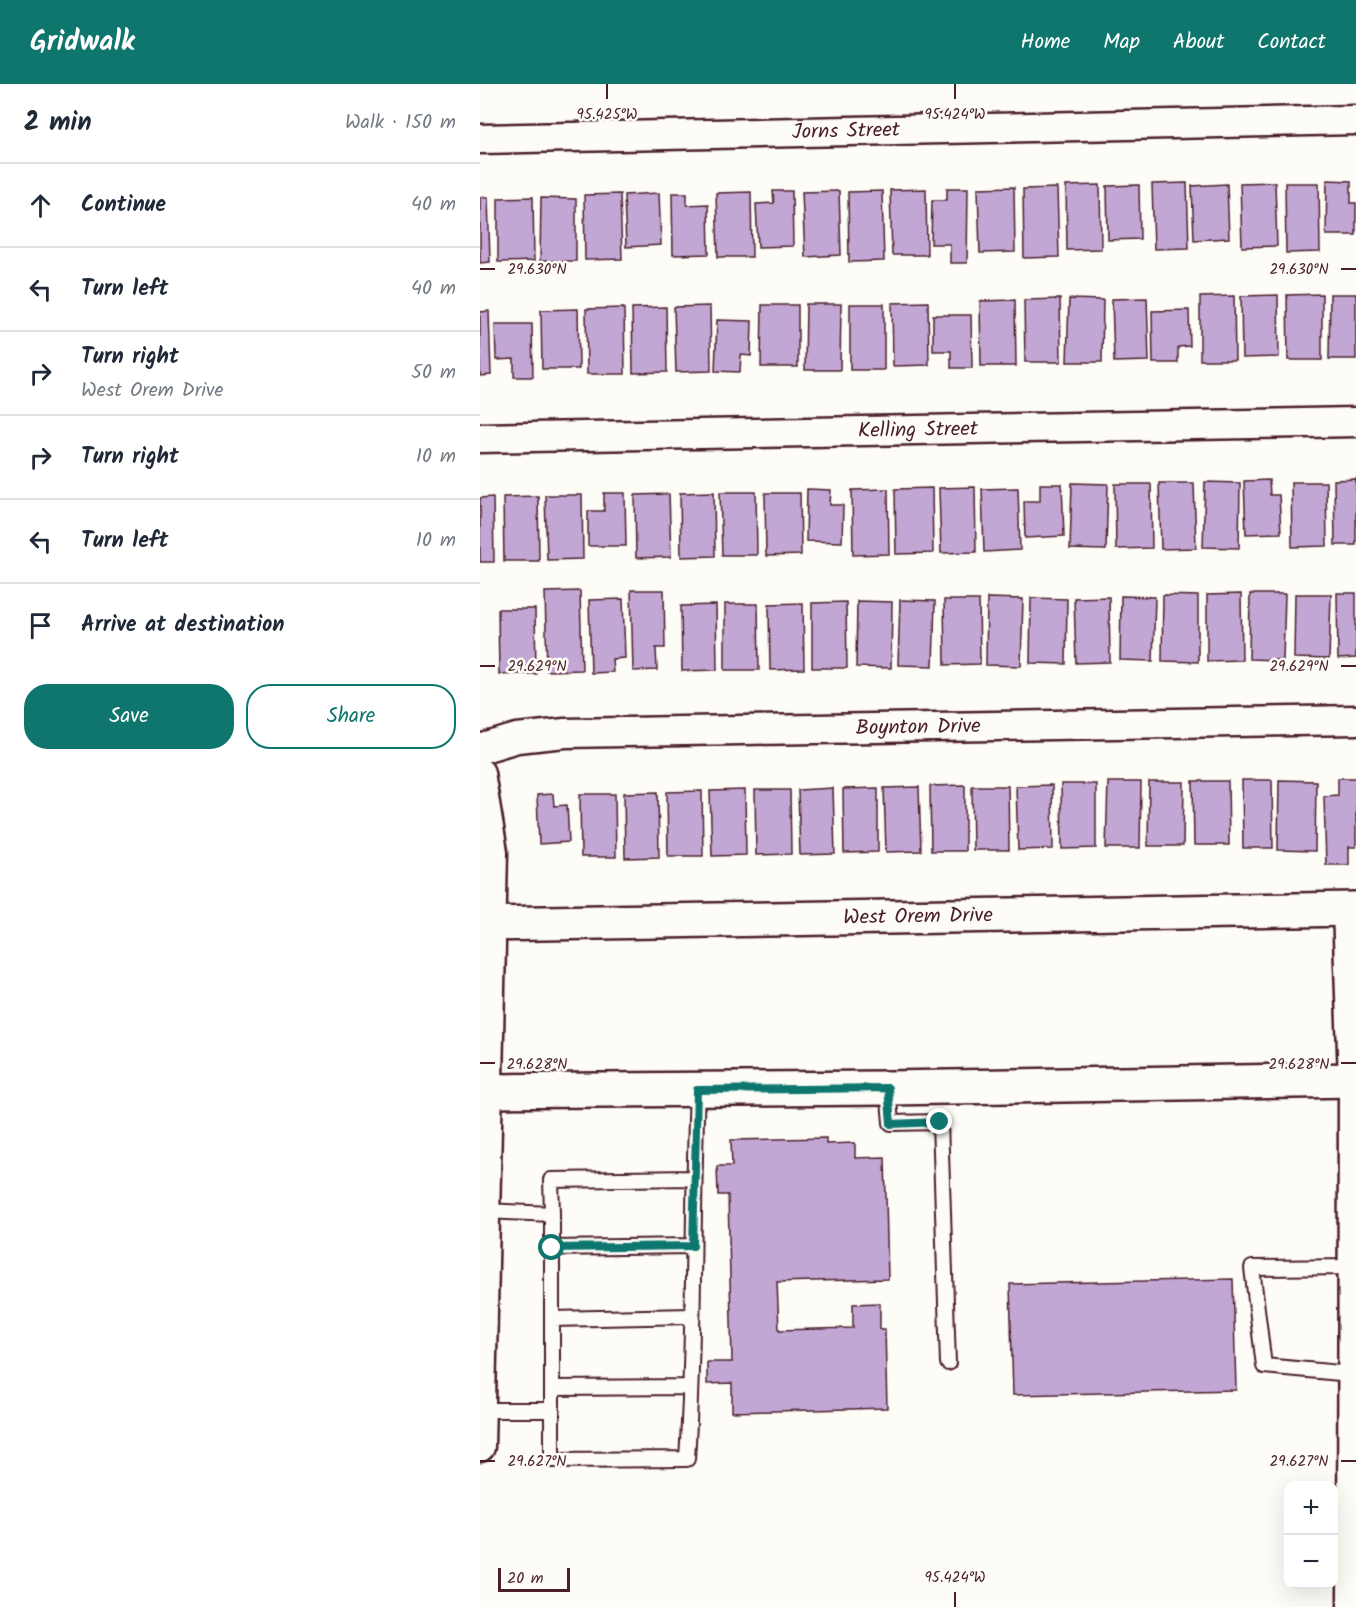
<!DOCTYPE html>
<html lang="en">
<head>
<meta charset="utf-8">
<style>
	:root { --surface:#fff; --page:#f6f6f7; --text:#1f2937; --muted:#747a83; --line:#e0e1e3; --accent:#0f766e }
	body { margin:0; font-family:Kalam,sans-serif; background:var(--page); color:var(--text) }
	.controls { position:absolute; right:18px; bottom:18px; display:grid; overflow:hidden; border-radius:12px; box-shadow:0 6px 24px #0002 }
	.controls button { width:54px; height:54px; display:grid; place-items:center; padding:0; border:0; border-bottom:2px solid var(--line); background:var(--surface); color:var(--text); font:30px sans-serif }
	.scale { position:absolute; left:18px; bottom:15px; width:72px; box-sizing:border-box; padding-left:6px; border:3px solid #4a1f2b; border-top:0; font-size:16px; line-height:21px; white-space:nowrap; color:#4a1f2b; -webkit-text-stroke:4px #fdfcf7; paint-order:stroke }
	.stop { position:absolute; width:18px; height:18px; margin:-14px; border:4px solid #0f766e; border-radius:50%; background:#fff }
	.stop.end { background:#0f766e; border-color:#fff; box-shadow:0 2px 6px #0008 }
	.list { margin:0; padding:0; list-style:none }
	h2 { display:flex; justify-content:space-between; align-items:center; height:78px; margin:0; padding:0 24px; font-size:26px }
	h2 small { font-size:20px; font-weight:400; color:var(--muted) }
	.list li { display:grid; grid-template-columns:39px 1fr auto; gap:18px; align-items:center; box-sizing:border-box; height:84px; padding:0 24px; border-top:2px solid var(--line) }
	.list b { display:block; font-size:22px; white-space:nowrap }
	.list p { margin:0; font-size:20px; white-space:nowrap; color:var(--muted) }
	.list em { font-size:20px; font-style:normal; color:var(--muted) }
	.actions { display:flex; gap:12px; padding:18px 24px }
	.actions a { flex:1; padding:14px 0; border:2px solid var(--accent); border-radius:24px; text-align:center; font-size:21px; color:var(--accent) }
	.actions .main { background:var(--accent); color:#fff }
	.icon { flex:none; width:33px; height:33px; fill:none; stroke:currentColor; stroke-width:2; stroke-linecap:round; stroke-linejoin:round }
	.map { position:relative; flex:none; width:876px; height:1523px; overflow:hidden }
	header { display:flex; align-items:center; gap:36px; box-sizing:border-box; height:84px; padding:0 30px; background:var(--accent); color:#fff }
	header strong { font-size:28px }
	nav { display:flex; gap:33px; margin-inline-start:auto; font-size:21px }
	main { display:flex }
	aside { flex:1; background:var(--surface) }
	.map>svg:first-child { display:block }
</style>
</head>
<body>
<header>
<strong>Gridwalk</strong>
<nav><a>Home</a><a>Map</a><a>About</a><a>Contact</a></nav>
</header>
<main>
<aside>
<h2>2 min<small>Walk · 150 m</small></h2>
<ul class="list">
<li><svg class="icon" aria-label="ahead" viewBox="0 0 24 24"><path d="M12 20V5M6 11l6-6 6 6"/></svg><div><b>Continue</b></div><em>40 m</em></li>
<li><svg class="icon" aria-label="left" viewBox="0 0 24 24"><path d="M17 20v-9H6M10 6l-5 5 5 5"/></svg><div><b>Turn left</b></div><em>40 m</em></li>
<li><svg class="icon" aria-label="right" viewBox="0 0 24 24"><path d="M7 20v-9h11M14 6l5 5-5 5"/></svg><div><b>Turn right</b><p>West Orem Drive</p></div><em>50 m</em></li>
<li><svg class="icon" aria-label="right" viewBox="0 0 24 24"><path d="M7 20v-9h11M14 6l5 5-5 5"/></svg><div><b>Turn right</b></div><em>10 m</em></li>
<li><svg class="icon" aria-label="left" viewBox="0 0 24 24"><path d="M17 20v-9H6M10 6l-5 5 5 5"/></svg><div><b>Turn left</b></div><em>10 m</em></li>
<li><svg class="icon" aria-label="arrive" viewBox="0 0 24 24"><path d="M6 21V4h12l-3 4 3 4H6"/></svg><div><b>Arrive at destination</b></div></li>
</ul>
<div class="actions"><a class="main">Save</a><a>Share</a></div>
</aside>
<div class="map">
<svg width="876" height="1523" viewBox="0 0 876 1523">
	<rect width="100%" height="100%" fill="#fdfcf7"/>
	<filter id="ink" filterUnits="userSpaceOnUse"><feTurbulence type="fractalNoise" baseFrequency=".0167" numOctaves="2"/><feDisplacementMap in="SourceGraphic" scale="12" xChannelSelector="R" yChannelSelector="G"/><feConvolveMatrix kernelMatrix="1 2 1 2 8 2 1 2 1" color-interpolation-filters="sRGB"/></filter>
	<g filter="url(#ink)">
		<path fill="#c2a7d4" stroke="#4a1f2b" stroke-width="1.5" d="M847,96L871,97V119H876V151H846Z
			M795,98L797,162L762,163L760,99Z
			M707,99L709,164L674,165L672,100Z
			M805,99H839L840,168L806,169Z
			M747,100L749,154L714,156L712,102Z
			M620,101L621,165L587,166L586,102Z
			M659,101L660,155L628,156L627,102Z
			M534,103L535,168L500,169L498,104Z
			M467,104H488L487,179H470V160H451L452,116H467Z
			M577,104L579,173L544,174L543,105Z
			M446,105L447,171H412L410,106Z
			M293,107H312L313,162L278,163L276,120L294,119Z
			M359,107L361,171L325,173L322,108Z
			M402,107L404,177L369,178L368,108Z
			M271,108L272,173H238L236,109Z
			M179,109L181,161L146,163L144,111Z
			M192,109H207V121L228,120L229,170L193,171Z
			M140,110L142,175L105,176L104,111Z
			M0,113H8L10,178L0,179Z
			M53,113L54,177L18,178V114Z
			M61,114L96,115V177H60Z
			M842,210V276H808L807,211Z
			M850,210H876V275H849Z
			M798,211L799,273L762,274L761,212Z
			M754,212L755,276H720V213Z
			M667,214L669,277L634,278L632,215Z
			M580,215L581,278H545L544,216Z
			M589,215L623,216L622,278H587Z
			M535,216L536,282H501L500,217Z
			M448,218L449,281L413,282L412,219Z
			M326,220H361L360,286H325Z
			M370,220H404V286H370Z
			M282,221H318V283H281Z
			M230,222L231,287L196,288L194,223Z
			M186,223L187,288L153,289L152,224Z
			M144,224L145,290H107L106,225Z
			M98,225L99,285H62L61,226Z
			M709,226L710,262L698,263V279H673L672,227Z
			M9,227L11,291L0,292V228Z
			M453,231H491L492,284H471V267H453Z
			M237,236L272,237L271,272L261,271L260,288L235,287Z
			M15,240H52L53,293H34V275L16,276Z
			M876,395V461H855L854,396Z
			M789,396L790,411H799L801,449L766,450L764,397Z
			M725,398L760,399L759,464L723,463Z
			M811,398H846L847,462L812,463Z
			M592,399L628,400L626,466L590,465Z
			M679,399H714L716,464L681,465Z
			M560,400H582L584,452L545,454L544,417H560Z
			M635,400H671L672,464L636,465Z
			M495,403L496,468L461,469L459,404Z
			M452,404L453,469L416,470L415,405Z
			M538,404L540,466L504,468L502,405Z
			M327,405L351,406L350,421H363L362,458L326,457Z
			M408,405L409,470L373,471L372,406Z
			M234,408L235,472L201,473L200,409Z
			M240,408H276L277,471H242Z
			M124,409H145L146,462H108V427H124Z
			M285,409H320L321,471L286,472Z
			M189,410L191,473L156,474L155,411Z
			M65,411H102L103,475L67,476Z
			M58,412L59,477H24L23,413Z
			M13,413L14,478H0V414Z
			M151,506H184L185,564H176L177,586L153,587Z
			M100,507L102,586L67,587L65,508Z
			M857,509H876V574L858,575Z
			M761,510L762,576L727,577V511Z
			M770,510H805L803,576L769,575Z
			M815,510H851L849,575L814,574Z
			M683,511L718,512V578L682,577Z
			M641,512L675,513L673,577L640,576Z
			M629,513L630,578L596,579L594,514Z
			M507,514L543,515L541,582L506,581Z
			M551,514L587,515L586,580L550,579Z
			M143,515L145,574L132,575L133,588L111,589L109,516Z
			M420,516L455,517L453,582L418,581Z
			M464,516H499L500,580L465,581Z
			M377,517L412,518L411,584L376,583Z
			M366,518L367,584H332V519Z
			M323,519L324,585L290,586L289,520Z
			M245,520H278L279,586H245Z
			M236,521L237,586L202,587L201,522Z
			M18,525H55L56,590H19Z
			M858,694H876V763H869V781H846L844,712L858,711Z
			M762,696H792L793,764H763Z
			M799,696L836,697L835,767L798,766Z
			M713,697H748L749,761H714Z
			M628,698H661L660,764H626Z
			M669,698H704L703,762H668Z
			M581,700H616V764L582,765Z
			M485,701V767H451L450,702Z
			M572,701L573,765L538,766L536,702Z
			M492,702H528L529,766H493Z
			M439,703L441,767L406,768L404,704Z
			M353,704L355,770L320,771L318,706Z
			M398,704V768L364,769L363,705Z
			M265,706L266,771L232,772L230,707Z
			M275,706H310L311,770L276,771Z
			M222,707L223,772H188L187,708Z
			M178,708L179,773L145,774L144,709Z
			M73,710L74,722L87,721L89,758L59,760L57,711Z
			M100,710H135L136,773H101Z
			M346,1054V1060L375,1059V1074L405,1073L408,1195L297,1198L299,1246L373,1244V1220L400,1219V1245H405L407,1324L252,1328V1299L227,1300V1278H252L248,1111H238L237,1082H252L251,1056Z
			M753,1195L756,1306L533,1311L530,1200Z"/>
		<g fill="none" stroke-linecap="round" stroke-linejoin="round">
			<defs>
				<path id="lane" d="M408,1004L411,1039L460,1038L468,1279
					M6,1127L72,1130L71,1096L213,1094
					M72,1130V1164L213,1162
					M871,1183L772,1184L784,1282L871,1290
					M72,1235L212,1232
					M72,1304L210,1303
					M1,1326H72V1164
					M72,1326V1376L207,1375C215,1252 212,1129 217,1006"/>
				<g id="street">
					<path id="s1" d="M0,55L876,36"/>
					<path id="s2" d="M0,354L876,338"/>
					<path id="s3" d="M0,665L37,654L85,649L876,636"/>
					<path d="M0,689L13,768L0,1363"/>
					<path d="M867,825L873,996L872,1523"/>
				</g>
				<g id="secondary">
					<path id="s4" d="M0,840L876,825"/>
					<path d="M0,1007L408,1004L876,996"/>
				</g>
			</defs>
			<use href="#lane" stroke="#4a1f2b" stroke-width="18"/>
			<use href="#street" stroke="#4a1f2b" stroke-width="33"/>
			<use href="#secondary" stroke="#4a1f2b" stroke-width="38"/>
			<use href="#lane" stroke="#fdfcf7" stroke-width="14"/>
			<use href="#street" stroke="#fdfcf7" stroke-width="28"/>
			<use href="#secondary" stroke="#fdfcf7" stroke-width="33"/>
		</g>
	</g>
	<g fill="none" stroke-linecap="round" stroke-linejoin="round" filter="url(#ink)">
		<path stroke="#0f766e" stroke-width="8" d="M72,1164L213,1162L217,1006L408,1004L411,1040L460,1038"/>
	</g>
	<path fill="none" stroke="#4a1f2b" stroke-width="2" d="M127,0V15M475,0V15M0,185H15M861,185H876M0,582H15M861,582H876M0,979H15M861,979H876M0,1377H15M861,1377H876M475,1508V1523"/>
	<g text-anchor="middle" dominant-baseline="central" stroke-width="5" stroke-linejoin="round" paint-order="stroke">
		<g font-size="21" fill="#4a1f2b" stroke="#fdfcf7">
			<text stroke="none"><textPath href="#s1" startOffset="366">Jorns Street</textPath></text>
			<text stroke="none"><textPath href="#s2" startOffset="438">Kelling Street</textPath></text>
			<text stroke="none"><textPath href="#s3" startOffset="440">Boynton Drive</textPath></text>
			<text stroke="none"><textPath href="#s4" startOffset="438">West Orem Drive</textPath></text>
		</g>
	</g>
	<g font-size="15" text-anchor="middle" fill="#4a1f2b" stroke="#fdfcf7" stroke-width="5" stroke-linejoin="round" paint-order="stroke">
		<text x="127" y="35">95.425°W</text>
		<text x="475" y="35">95.424°W</text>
		<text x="57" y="190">29.630°N</text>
		<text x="819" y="190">29.630°N</text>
		<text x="57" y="587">29.629°N</text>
		<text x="819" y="587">29.629°N</text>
		<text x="57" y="985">29.628°N</text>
		<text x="819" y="985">29.628°N</text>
		<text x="57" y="1382">29.627°N</text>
		<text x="819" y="1382">29.627°N</text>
		<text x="475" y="1498">95.424°W</text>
	</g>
</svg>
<div class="controls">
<button>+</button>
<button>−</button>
</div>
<div class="scale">20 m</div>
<div class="stop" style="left:72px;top:1164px"></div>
<div class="stop end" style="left:460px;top:1038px"></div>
</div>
</main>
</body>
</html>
